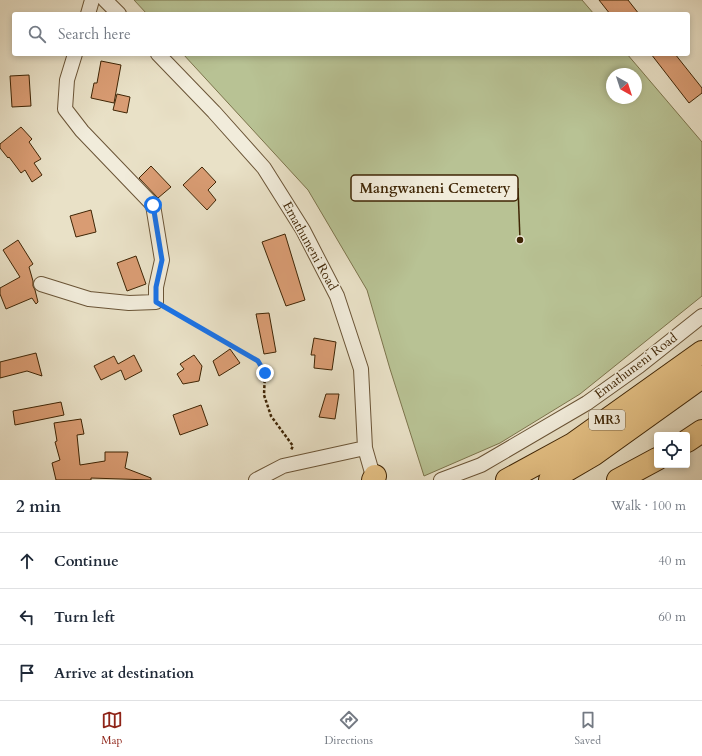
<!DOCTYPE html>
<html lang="en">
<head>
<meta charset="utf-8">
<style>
	:root { --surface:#fff; --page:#f2f2f3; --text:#1f2937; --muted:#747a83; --line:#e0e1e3; --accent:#8f2418 }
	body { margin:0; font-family:Cardo,serif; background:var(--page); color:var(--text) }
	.controls { position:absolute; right:12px; bottom:12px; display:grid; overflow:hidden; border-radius:4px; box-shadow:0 2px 6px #0003 }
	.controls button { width:36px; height:36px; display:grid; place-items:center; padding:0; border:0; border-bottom:1px solid var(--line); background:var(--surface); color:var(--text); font:20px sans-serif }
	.compass { position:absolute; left:606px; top:68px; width:36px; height:36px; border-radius:50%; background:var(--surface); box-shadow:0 2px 6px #0003; rotate:141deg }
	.stop { position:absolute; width:12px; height:12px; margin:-9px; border:3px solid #1a73e8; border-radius:50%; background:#fff }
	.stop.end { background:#1a73e8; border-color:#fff; box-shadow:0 1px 4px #0008 }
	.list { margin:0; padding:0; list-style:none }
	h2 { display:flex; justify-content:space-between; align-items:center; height:52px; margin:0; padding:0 16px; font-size:17px }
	h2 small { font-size:13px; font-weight:400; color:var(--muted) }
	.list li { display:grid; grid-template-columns:26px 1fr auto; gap:12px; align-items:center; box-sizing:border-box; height:56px; padding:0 16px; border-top:1px solid var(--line) }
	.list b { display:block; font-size:15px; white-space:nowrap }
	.list em { font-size:13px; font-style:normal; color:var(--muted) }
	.icon { flex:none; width:22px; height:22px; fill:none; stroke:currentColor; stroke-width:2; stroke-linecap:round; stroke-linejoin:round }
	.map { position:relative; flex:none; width:702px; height:480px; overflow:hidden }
	.search { position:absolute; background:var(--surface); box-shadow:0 2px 6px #0003; left:12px; right:12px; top:12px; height:44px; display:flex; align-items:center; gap:10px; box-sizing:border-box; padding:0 14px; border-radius:4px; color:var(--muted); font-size:15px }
	.sheet { height:220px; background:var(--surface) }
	nav { display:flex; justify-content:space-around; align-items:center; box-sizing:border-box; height:56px; border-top:1px solid var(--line); background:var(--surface); font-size:11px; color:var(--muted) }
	nav a { display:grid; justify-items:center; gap:2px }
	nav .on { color:var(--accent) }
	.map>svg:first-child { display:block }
</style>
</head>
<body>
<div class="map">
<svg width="702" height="480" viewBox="0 0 702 480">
	<rect width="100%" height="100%" fill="#e9e1c7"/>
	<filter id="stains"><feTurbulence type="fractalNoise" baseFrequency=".005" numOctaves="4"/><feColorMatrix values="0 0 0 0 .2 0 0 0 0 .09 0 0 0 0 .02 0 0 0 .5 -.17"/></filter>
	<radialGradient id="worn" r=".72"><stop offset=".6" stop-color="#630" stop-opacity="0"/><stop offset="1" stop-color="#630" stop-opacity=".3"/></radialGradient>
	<path fill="#b8c294" stroke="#7c744c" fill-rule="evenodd" d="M134,0H582L594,14H147Z
		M183,54H627L702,142V296L580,394L500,443L424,476L390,369L367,290L308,190ZM612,74H636V98H612Z"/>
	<path fill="#d99c73" stroke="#3f2505" d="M599,0H628L639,14H610Z
		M651,54H675L702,88V93L689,103Z
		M101,61L121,65L114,103L91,98L94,83H97Z
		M29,75L31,106L12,107L10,76Z
		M117,94L130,97L127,113L113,110Z
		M21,127L32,139L29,142L41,159L34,163L42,175L32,182L25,170L21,173L9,157L8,158L0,148V144Z
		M151,166L171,187L158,198L139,178Z
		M202,167L216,182L208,190L216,200L207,210L183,185Z
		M91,210L96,232L76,237L70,216Z
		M285,234L305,300L286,306L262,242Z
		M18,240L33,264L29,267L33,281V286L35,290L38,302L36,304L32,298L6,309L0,294V288L20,277L3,250Z
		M136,256L146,284L127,291L117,263Z
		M269,313L276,352L264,354L256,314Z
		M314,338L336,342L332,370L314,368L315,355H311Z
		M230,349L240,363L219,376L213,361Z
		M36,353L42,376L27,371L0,378V362Z
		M134,355L142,371L125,380L121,370L101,380L94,366L114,356L118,364Z
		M194,355L202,366L199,381L183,384L177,374L184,369L180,364Z
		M326,394H339L335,419L319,417Z
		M61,402L64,415L15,425L13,411Z
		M201,405L208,425L180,435L173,415Z
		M81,419L84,434L77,435L80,465L105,461V452H128L125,468L151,478V480L91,478V480H56L52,463L60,460L55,442L57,441L54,423Z"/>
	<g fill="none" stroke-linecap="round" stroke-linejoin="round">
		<defs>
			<path id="street" d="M105,0L119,14
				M88,14L92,0
				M158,54L214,112L264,168L303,230L337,296L361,369L365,448L371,469L377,480
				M41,284L89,299L129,303L156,302V287L162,260L153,205L82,131L65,109L67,80L75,54
				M256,480L283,466L365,448
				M441,480L481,465L587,403L639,366L702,316"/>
			<path id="highway" d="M687,441L702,431
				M373,480L375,476
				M507,480L573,444L702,352
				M550,480L593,455L702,377
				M618,480L657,459"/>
		</defs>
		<use href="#street" stroke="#6a5436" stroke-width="16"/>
		<use href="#highway" stroke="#3f2505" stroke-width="24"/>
		<path stroke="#3f2505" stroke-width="2.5" stroke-dasharray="3 2" stroke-linecap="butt" d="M168,309L258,361L265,373L264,395L271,416L293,446L291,450"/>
		<use href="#street" stroke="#f1ecdb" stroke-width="14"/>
		<use href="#highway" stroke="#e4c084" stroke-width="22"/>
	</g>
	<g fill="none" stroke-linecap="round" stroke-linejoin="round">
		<path stroke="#1a73e8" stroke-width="5" d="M153,205L162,260L156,287V302L258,361L265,373"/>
	</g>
	<g text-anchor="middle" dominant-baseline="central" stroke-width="3" stroke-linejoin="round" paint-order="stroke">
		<rect fill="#f1ecdb" stroke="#746145" stroke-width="1" x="589" y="410" width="36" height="20" rx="3"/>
		<g font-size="12" font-weight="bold" fill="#3f2505">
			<text x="607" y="420">MR3</text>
		</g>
		<g font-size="13" fill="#3f2505" stroke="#f1ecdb">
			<text transform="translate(310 246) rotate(61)">Emathuneni Road</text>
			<text transform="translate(636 366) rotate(-37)">Emathuneni Road</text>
		</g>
	</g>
	<path fill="none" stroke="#3f2505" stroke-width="1.5" d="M520 240L518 188"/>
	<circle fill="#3f2505" stroke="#f1ecdb" stroke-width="1.5" cx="520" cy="240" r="4"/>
	<rect fill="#f1ecdb" stroke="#3f2505" stroke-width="1.5" x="351" y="175" width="167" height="26" rx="4"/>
	<g font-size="14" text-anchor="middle" font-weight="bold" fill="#3f2505">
		<text x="435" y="193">Mangwaneni Cemetery</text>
	</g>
	<rect width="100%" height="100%" filter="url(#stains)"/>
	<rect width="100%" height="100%" fill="url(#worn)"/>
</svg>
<div class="controls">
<button><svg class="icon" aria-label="locate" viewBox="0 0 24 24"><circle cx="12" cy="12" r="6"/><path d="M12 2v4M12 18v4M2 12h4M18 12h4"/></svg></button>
</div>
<svg class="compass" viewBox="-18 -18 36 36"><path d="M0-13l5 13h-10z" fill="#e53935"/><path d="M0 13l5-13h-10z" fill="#747a83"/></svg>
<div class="stop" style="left:153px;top:205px"></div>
<div class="stop end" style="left:265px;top:373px"></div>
<div class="search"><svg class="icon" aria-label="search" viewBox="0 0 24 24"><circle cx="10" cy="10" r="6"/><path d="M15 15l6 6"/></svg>Search here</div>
</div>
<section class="sheet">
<h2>2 min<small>Walk · 100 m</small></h2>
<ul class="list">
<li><svg class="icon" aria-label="ahead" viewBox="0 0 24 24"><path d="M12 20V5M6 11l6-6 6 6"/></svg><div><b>Continue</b></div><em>40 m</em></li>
<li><svg class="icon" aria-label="left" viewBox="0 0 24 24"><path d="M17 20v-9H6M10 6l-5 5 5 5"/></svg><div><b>Turn left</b></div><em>60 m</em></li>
<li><svg class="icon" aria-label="arrive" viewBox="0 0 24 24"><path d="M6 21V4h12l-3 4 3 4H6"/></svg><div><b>Arrive at destination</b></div></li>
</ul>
</section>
<nav>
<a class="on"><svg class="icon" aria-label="map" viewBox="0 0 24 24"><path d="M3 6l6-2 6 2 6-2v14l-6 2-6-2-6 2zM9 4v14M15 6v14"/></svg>Map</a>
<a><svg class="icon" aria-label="directions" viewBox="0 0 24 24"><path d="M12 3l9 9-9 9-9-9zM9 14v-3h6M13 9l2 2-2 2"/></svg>Directions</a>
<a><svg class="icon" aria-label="saved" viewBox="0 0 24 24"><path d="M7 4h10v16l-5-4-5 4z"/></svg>Saved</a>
</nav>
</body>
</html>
